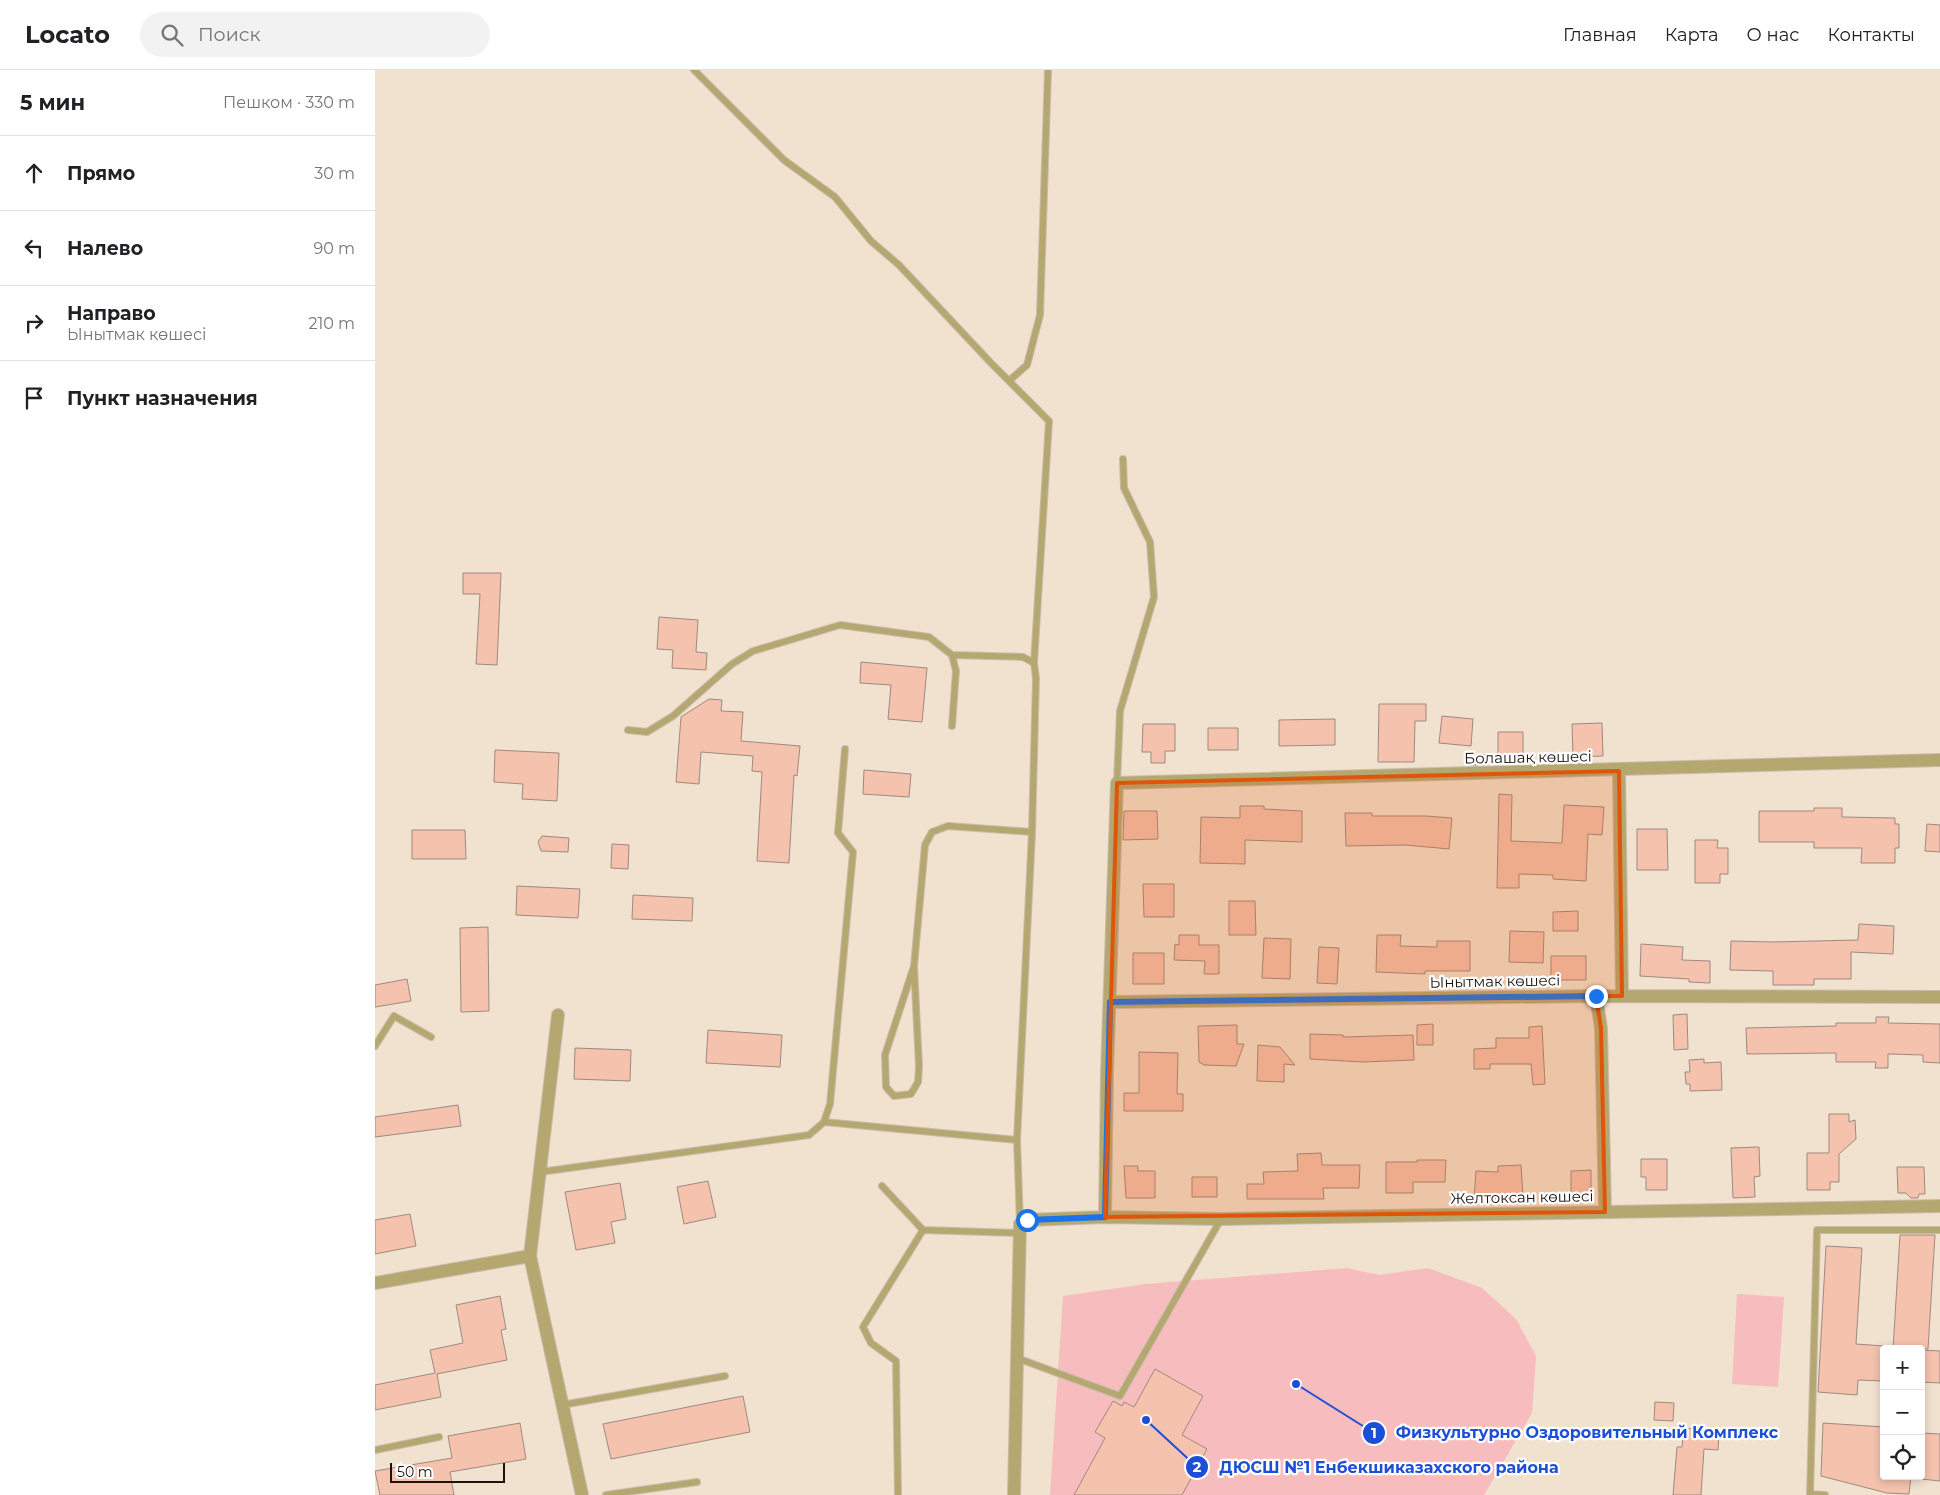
<!DOCTYPE html>
<html lang="ru">
<head>
<meta charset="utf-8">
<style>
	:root { --surface:#fff; --page:#f2f2f2; --text:#202124; --muted:#757577; --line:#e0e0e0 }
	body { margin:0; font-family:Montserrat,sans-serif; background:var(--page); color:var(--text) }
	.controls { position:absolute; right:15px; bottom:15px; display:grid; overflow:hidden; border-radius:5px; box-shadow:0 2px 8px #0003 }
	.controls button { width:45px; height:45px; display:grid; place-items:center; padding:0; border:0; border-bottom:1px solid var(--line); background:var(--surface); color:var(--text); font:25px sans-serif }
	.scale { position:absolute; left:15px; bottom:12px; width:115px; box-sizing:border-box; padding-left:5px; border:2px solid #19130d; border-top:0; font-size:14px; line-height:18px; white-space:nowrap; color:#19130d; -webkit-text-stroke:4px #fff; paint-order:stroke }
	.stop { position:absolute; width:15px; height:15px; margin:-11px; border:4px solid #1a73e8; border-radius:50%; background:#fff }
	.stop.end { background:#1a73e8; border-color:#fff; box-shadow:0 1px 5px #0008 }
	.list { margin:0; padding:0; list-style:none }
	h2 { display:flex; justify-content:space-between; align-items:center; height:65px; margin:0; padding:0 20px; font-size:21px }
	h2 small { font-size:16px; font-weight:400; color:var(--muted) }
	.list li { display:grid; grid-template-columns:32px 1fr auto; gap:15px; align-items:center; box-sizing:border-box; height:75px; padding:0 20px; border-top:1px solid var(--line) }
	.list b { display:block; font-size:19px; white-space:nowrap }
	.list p { margin:0; font-size:16px; white-space:nowrap; color:var(--muted) }
	.list em { font-size:16px; font-style:normal; color:var(--muted) }
	.icon { flex:none; width:28px; height:28px; fill:none; stroke:currentColor; stroke-width:2; stroke-linecap:round; stroke-linejoin:round }
	.map { position:relative; flex:none; width:1565px; height:1425px; overflow:hidden }
	header { display:flex; align-items:center; gap:30px; box-sizing:border-box; height:70px; padding:0 25px; background:var(--surface); border-bottom:1px solid var(--line) }
	header strong { font-size:24px }
	nav { display:flex; gap:28px; margin-inline-start:auto; font-size:18px }
	.search { width:350px; height:45px; background:var(--page); display:flex; align-items:center; gap:12px; box-sizing:border-box; padding:0 18px; border-radius:28px; color:var(--muted); font-size:19px }
	main { display:flex }
	aside { flex:1; background:var(--surface) }
	.map>svg:first-child { display:block }
</style>
</head>
<body>
<header>
<strong>Locato</strong>
<div class="search"><svg class="icon" aria-label="search" viewBox="0 0 24 24"><circle cx="10" cy="10" r="6"/><path d="M15 15l6 6"/></svg>Поиск</div>
<nav><a>Главная</a><a>Карта</a><a>О нас</a><a>Контакты</a></nav>
</header>
<main>
<aside>
<h2>5 мин<small>Пешком · 330 m</small></h2>
<ul class="list">
<li><svg class="icon" aria-label="ahead" viewBox="0 0 24 24"><path d="M12 20V5M6 11l6-6 6 6"/></svg><div><b>Прямо</b></div><em>30 m</em></li>
<li><svg class="icon" aria-label="left" viewBox="0 0 24 24"><path d="M17 20v-9H6M10 6l-5 5 5 5"/></svg><div><b>Налево</b></div><em>90 m</em></li>
<li><svg class="icon" aria-label="right" viewBox="0 0 24 24"><path d="M7 20v-9h11M14 6l5 5-5 5"/></svg><div><b>Направо</b><p>Ынытмак көшесі</p></div><em>210 m</em></li>
<li><svg class="icon" aria-label="arrive" viewBox="0 0 24 24"><path d="M6 21V4h12l-3 4 3 4H6"/></svg><div><b>Пункт назначения</b></div></li>
</ul>
</aside>
<div class="map">
<svg width="1565" height="1425" viewBox="0 0 1565 1425">
	<rect width="100%" height="100%" fill="#f1e1cf"/>
	<path fill="#f7bcbd" d="M972,1198L1004,1205L1053,1198L1107,1218L1141,1249L1161,1286L1157,1343L1109,1425H675L688,1226L771,1214Z
		M1362,1224L1409,1227L1403,1317L1357,1314Z"/>
	<path fill="#f4c2ad" stroke="#9f8980" d="M88,503H126L122,595L101,594L105,524H88Z
		M284,547L323,550L321,582L332,583L331,600L297,598L298,580L282,579Z
		M486,592L552,598L547,652L513,649L516,615L485,613Z
		M334,629L347,630L346,641L368,642L366,671L425,676L422,706L419,705L414,793L382,791L387,702L377,701L378,686L326,682L324,714L301,712L306,647Z
		M1004,634H1051V651H1040L1039,692H1003Z
		M1067,646L1098,649L1096,676L1064,673Z
		M960,649V675L904,676V650Z
		M1227,653L1228,686L1198,687L1197,654Z
		M768,654H800V681H790V693H776V682H767Z
		M833,658H863V680H833Z
		M1123,662H1148V693H1123Z
		M120,680L184,683L182,731L147,729L148,714L119,712Z
		M1092,685H1111V695H1091Z
		M489,700L536,704L534,727L488,724Z
		M1124,724L1137,725L1136,771L1187,773L1189,735L1229,737L1227,765L1213,764L1211,811L1178,809V805L1144,804V818H1122Z
		M865,736H889V739L927,741V772L870,770V794L825,793L826,747L865,748Z
		M1439,738H1467V747L1520,748V754H1524V778H1520V793H1486L1487,778H1439V772H1384V741H1439Z
		M749,741H782L783,769L748,770Z
		M970,743H997V746H1051L1077,748L1074,779L1031,775L971,776Z
		M1552,754L1565,755V782L1550,781Z
		M1262,759H1292L1293,800H1262Z
		M37,760H90L91,789H37Z
		M167,766L194,768L193,782L166,781L163,772Z
		M1320,770H1343L1342,778H1353V804H1345V813H1320Z
		M237,774L254,775L253,799L236,798Z
		M768,814H799V847H769Z
		M142,816L205,819L203,848L141,845Z
		M258,825L318,828L317,851L257,849Z
		M854,831H880L881,865H854Z
		M1203,841V861H1178V842Z
		M1484,854L1519,856L1518,884L1476,882V909H1439V915H1398V901L1355,900L1356,871L1398,872L1483,870Z
		M113,857L114,941L86,942L85,858Z
		M1135,861L1169,862L1168,893L1134,892Z
		M804,865H824V875H844V904H829L830,891L799,890L800,874L804,875Z
		M1002,865H1026L1025,876L1062,877V871H1095V901H1050V904L1001,902Z
		M889,868L916,869L915,909L887,908Z
		M1266,874L1308,877L1307,890L1335,891V913L1314,912V909L1265,906Z
		M944,877L964,878L962,914L942,913Z
		M758,883H789V914H758Z
		M1176,886H1211V910H1176Z
		M32,909L36,931L0,937V915Z
		M1312,944L1313,979L1299,980L1298,945Z
		M1501,947H1514L1513,953L1565,954V993L1548,992V985L1513,984V998H1500L1501,992H1461V983L1372,984L1371,958L1461,956V953H1501Z
		M1058,954V975H1042V955Z
		M862,955V974H869L861,996L829,995L824,992L823,956Z
		M1167,956L1170,1014L1158,1015L1156,994H1115V999H1099V979L1121,978V968H1154V957Z
		M333,960L407,965L405,997L331,993Z
		M935,964L968,965V967L1038,965L1039,990L988,992L935,989Z
		M883,975L905,977L920,995L909,994V1012L882,1011Z
		M200,978L256,980L255,1011L199,1009Z
		M764,982L803,983L802,1024H808V1041H749V1023H764Z
		M1329,989V993L1346,992L1347,1020L1315,1021V1014H1311L1310,1002H1315L1314,990Z
		M83,1035L86,1056L0,1067V1047Z
		M1454,1044H1474V1052L1480,1050L1481,1069L1464,1084V1112H1455V1120H1432V1083H1454Z
		M1384,1077L1385,1106L1379,1107L1380,1127L1358,1128L1356,1078Z
		M946,1083L947,1095H985L984,1118H948L949,1129H872V1114H889L888,1102L923,1101L922,1084Z
		M1266,1089H1292V1120H1271V1107H1266Z
		M1042,1090H1071L1070,1112H1038V1123H1011V1092H1042Z
		M1146,1095L1148,1126L1099,1130L1101,1101L1123,1102V1096Z
		M749,1096H763V1101H780V1128H751Z
		M1522,1097H1549L1550,1124H1544L1543,1128H1536L1531,1123H1523Z
		M1216,1100V1126H1196V1101Z
		M817,1107H842V1127H817Z
		M333,1111L341,1147L309,1154L302,1117Z
		M245,1113L251,1149L236,1152L240,1173L201,1180L190,1122Z
		M35,1144L41,1176L0,1184V1150Z
		M1525,1165H1560L1553,1279H1518Z
		M1451,1176L1487,1178L1481,1274L1509,1276V1311L1483,1310L1482,1325L1443,1322Z
		M125,1226L131,1259L126,1260L132,1290L62,1304L66,1327L0,1340V1315L60,1303L55,1280L88,1273L81,1235Z
		M1546,1280L1565,1281V1313L1546,1312Z
		M780,1299L828,1326L807,1365L832,1379L807,1425H699L730,1368L720,1362L738,1331L747,1336L749,1332L759,1337Z
		M368,1326L375,1362L236,1389L228,1354Z
		M1280,1332L1299,1333L1298,1351L1279,1350Z
		M145,1353L151,1389L75,1402L79,1425H5L0,1401L77,1388L73,1366Z
		M1448,1353L1509,1357V1406H1536L1534,1424L1512,1423L1446,1406Z
		M1309,1358L1344,1361L1343,1380L1329,1379L1326,1425H1298L1302,1377H1307Z
		M1546,1363L1565,1364V1411L1546,1409Z"/>
	<g fill="none" stroke-linecap="round" stroke-linejoin="round">
		<defs>
			<path id="lane" d="M319,0L409,90L460,127L496,171L524,195L616,293L674,351L659,593
				M635,310L652,295L665,245L673,0
				M577,585L648,587L659,593L661,608L657,762L642,1070L645,1154
				M253,660L272,662L298,646L357,594L378,581L465,555L554,567L577,585L581,601L577,656
				M742,713L745,641L779,527L775,472L749,418L748,389
				M539,896L510,985L511,1017L519,1026L536,1024L543,1012L544,996L539,896L550,775L557,762L573,756L657,762
				M0,976L19,946L56,967
				M449,1052L642,1070
				M165,1102L434,1065L449,1052L455,1034L478,782L463,763L470,679
				M507,1116L548,1160
				M642,1288L745,1326L846,1149
				M187,1335L350,1306
				M0,1380L64,1367
				M1435,1424L1450,1425
				M231,1425L322,1412
				M523,1425L521,1291L496,1273L488,1257L548,1160L645,1163
				M1435,1425L1442,1160H1565"/>
			<path id="street" d="M1244,701L1247,926
				M1221,926L1226,958L1230,1142
				M735,932L1221,926L1565,927
				M183,945L155,1186L207,1425
				M730,1147L732,1002L742,713L1565,690
				M0,1213L155,1186
				M639,1425L645,1154L652,1150L730,1147L846,1149L1565,1136"/>
		</defs>
		<use href="#lane" stroke="#cabcac" stroke-width="8"/>
		<use href="#street" stroke="#cabcac" stroke-width="14"/>
		<use href="#lane" stroke="#b5a770" stroke-width="6"/>
		<use href="#street" stroke="#b5a770" stroke-width="12"/>
	</g>
	<g fill="none" stroke-linecap="round" stroke-linejoin="round">
		<path stroke="#1a73e8" stroke-width="6" d="M652,1150L730,1147L735,932L1221,926"/>
	</g>
	<path fill="#de560c" fill-opacity="0.2" stroke="#de560c" stroke-width="4" stroke-linejoin="round" d="M1244,701L1247,926H1221L1226,958L1230,1142L730,1147L742,713Z"/>
	<g text-anchor="middle" dominant-baseline="central" stroke-width="4.5" stroke-linejoin="round" paint-order="stroke">
		<g font-size="15" fill="#19130d" stroke="#fff">
			<text transform="translate(1153 687) rotate(-1)">Болашақ көшесі</text>
			<text transform="translate(1120 911) rotate(-1)">Ынытмак көшесі</text>
			<text transform="translate(1147 1127) rotate(-1)">Желтоксан көшесі</text>
		</g>
	</g>
	<path fill="none" stroke="#1d4ed8" stroke-width="2" d="M921 1314L999 1363M771 1350L822 1397"/>
	<g fill="#1d4ed8" stroke="#fff" stroke-width="2">
		<circle cx="921" cy="1314" r="5"/>
		<circle cx="771" cy="1350" r="5"/>
		<circle cx="999" cy="1363" r="12"/>
		<circle cx="822" cy="1397" r="12"/>
	</g>
	<g font-size="15" text-anchor="middle" font-weight="bold" fill="#fff">
		<text x="999" y="1368">1</text>
		<text x="822" y="1402">2</text>
	</g>
	<g font-size="16" text-anchor="middle" font-weight="bold" fill="#1d4ed8" stroke="#fff" stroke-width="4.5" stroke-linejoin="round" paint-order="stroke">
		<text x="1212" y="1368">Физкультурно Оздоровительный Комплекс</text>
		<text x="1014" y="1403">ДЮСШ №1 Енбекшиказахского района</text>
	</g>
</svg>
<div class="controls">
<button>+</button>
<button>−</button>
<button><svg class="icon" aria-label="locate" viewBox="0 0 24 24"><circle cx="12" cy="12" r="6"/><path d="M12 2v4M12 18v4M2 12h4M18 12h4"/></svg></button>
</div>
<div class="scale">50 m</div>
<div class="stop" style="left:652px;top:1150px"></div>
<div class="stop end" style="left:1221px;top:926px"></div>
</div>
</main>
</body>
</html>
